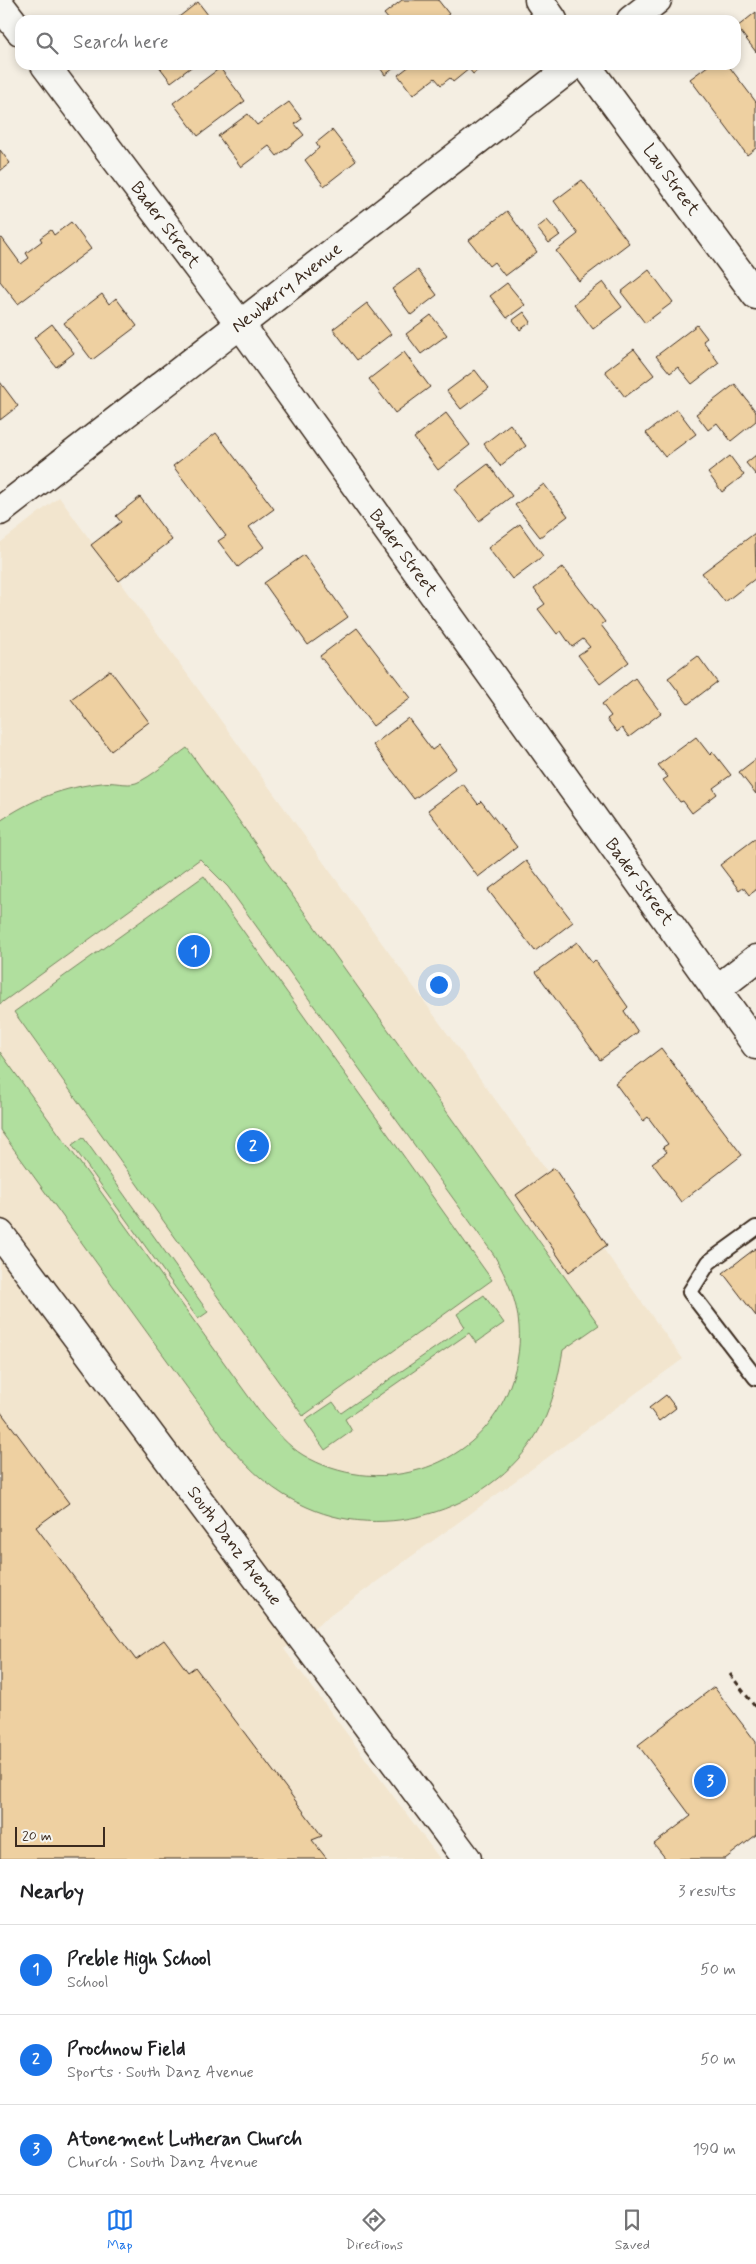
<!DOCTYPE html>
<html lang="en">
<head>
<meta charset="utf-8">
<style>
	:root { --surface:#fff; --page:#f6f6f6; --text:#202124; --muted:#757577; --line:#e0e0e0; --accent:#1a73e8 }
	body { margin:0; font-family:Mynerve,sans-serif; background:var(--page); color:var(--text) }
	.scale { position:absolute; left:15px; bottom:12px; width:90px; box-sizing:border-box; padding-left:5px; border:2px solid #3b2a1e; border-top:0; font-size:14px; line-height:18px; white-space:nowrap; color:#3b2a1e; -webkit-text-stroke:4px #f6f6f2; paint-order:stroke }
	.you { position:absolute; left:438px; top:984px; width:18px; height:18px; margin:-12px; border:4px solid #fff; border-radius:50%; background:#1a73e8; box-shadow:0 0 0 8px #1a73e833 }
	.badge { display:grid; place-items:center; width:32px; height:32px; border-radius:50%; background:var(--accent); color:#fff; font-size:16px; font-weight:700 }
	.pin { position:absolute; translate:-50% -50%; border:2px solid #fff; box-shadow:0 1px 5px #0006 }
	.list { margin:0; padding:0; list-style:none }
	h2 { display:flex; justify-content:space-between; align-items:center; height:65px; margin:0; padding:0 20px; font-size:21px }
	h2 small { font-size:16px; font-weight:400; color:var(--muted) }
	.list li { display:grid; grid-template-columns:32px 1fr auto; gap:15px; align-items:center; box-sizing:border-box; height:90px; padding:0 20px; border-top:1px solid var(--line) }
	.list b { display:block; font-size:19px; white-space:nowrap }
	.list p { margin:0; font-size:16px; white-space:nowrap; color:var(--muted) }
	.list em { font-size:16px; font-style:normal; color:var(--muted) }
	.icon { flex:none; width:28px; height:28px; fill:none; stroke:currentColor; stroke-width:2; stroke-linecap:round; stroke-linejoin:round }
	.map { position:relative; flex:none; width:756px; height:1859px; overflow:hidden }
	.search { position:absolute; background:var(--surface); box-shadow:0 2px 8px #0003; left:15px; right:15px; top:15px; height:55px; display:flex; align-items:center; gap:12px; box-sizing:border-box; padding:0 18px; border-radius:15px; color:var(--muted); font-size:19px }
	.sheet { height:335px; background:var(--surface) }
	nav { display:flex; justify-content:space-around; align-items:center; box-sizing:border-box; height:70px; border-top:1px solid var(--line); background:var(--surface); font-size:14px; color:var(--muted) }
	nav a { display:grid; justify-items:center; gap:2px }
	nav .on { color:var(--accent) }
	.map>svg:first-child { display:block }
</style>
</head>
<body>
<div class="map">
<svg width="756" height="1859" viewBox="0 0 756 1859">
	<rect width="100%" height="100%" fill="#f4eee2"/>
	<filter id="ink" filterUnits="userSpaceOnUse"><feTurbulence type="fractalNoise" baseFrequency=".02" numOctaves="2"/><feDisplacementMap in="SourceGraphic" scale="10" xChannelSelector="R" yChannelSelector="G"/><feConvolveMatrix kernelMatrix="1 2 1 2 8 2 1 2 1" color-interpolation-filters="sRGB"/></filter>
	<g filter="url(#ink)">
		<path fill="#f2e5ce" d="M59,497L683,1359L284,1649L440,1859H0V543Z"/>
		<path fill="#b0df9e" stroke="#76845e" d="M187,748L599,1325L563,1350C559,1373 555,1394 546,1416C508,1503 393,1546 307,1507C274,1493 251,1471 228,1444L0,1130V1052L264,1418C276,1431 288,1446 303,1455C375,1498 473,1472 507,1393C516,1372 521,1349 519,1326C517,1300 507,1278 494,1255L228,887L200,859L0,1004V821C32,799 64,787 102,783C112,781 127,786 136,783C150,778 174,757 187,748Z
			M204,876L492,1280L303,1416L14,1012Z
			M83,1137L208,1312L198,1319L72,1145Z
			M484,1295L504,1323L476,1343L469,1333L345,1419L352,1431L325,1450L305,1421L333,1402L341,1413L465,1327L457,1314Z"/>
		<path fill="#eed0a1" stroke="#3b2a1e" d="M402,0H438L449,14L441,20H389L384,14Z
			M198,2L212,20H175Z
			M756,12V52L737,27Z
			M158,65H194L171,82Z
			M378,65H398L385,75Z
			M411,65H485L473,74L469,69L453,82L450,78L441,85L435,78L413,95L398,75Z
			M709,65H728L756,102V148L747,155L690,79Z
			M220,68L245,101L198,136L173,103Z
			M289,102L302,119L295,124L304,135L277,156L269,146L241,167L218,136L248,114L257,125Z
			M332,130L356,161L324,186L305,160L319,148L316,143Z
			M0,150L10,163L0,171Z
			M582,180L629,243L579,281L556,251L578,234L554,201Z
			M507,211L537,252L505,276L494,262L489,266L469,240Z
			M547,220L560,235L549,243L537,228Z
			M71,222L91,249L18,304L0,281V239L2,238L21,264L29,258L26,253L42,241L40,238L51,230L54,235Z
			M418,270L437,295L411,315L392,289Z
			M649,270L673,302L645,323L621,292Z
			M603,282L622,307L593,329L574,304Z
			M507,283L525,305L507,318L490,296Z
			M102,294L109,304L116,298L137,326L92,360L64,323Z
			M367,303L391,334L357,360L333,329Z
			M524,312L531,322L520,330L513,320Z
			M431,315L447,335L421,354L406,334Z
			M52,324L74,353L56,367L34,338Z
			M697,325L707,338L703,341L719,363L692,384L678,367L670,373L656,356Z
			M634,349L654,375L625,397L605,371Z
			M404,352L430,387L395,413L369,379Z
			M475,370L489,388L461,409L447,391Z
			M0,382L18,406L0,420Z
			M735,384L756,412V421L731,441L717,423L708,430L696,414Z
			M677,409L696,434L665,457L646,433Z
			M446,413L470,445L438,470L414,438Z
			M510,424L526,446L500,466L484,444Z
			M216,433L274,509L249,527L264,547L238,567L218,541L226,536L173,466Z
			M756,455V475L746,463Z
			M730,456L744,475L722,492L708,473Z
			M488,464L512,496L479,521L455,489Z
			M544,484L568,516L540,537L515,505Z
			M140,497L172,540L119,581L91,545L121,522L116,516Z
			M520,524L543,556L512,579L488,548Z
			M755,533L756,578L725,602L702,573Z
			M304,555L348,617L308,645L264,583Z
			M563,567L605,622L601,625L629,662L600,684L578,655L590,647L583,639L572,647L561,631L557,634L538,609L545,604L534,589Z
			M357,628L411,698L373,726L320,656Z
			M698,656L717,682L688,704L668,678Z
			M110,670L149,722L111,751L71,699Z
			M635,678L661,713L629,737L622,728L617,732L607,719L611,716L602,704Z
			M408,718L432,750L439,745L456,768L414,799L373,745Z
			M696,737L710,755L713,752L731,775L713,788L717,794L692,813L683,801L680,802L663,780L668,777L658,765Z
			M756,759V794L739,772Z
			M463,784L478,804L481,801L517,847L478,877L428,810Z
			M756,838V890L749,895L743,887L739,890L720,865Z
			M526,861L573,922L535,951L488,890Z
			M577,942L592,963L595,960L628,1007L624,1011L638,1032L600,1060L536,972Z
			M661,1048L742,1155L681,1202L652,1163L667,1152L663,1147L668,1144L648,1117L643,1121L615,1083Z
			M554,1168L607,1245L569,1272L516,1195Z
			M756,1248V1316L723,1273Z
			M666,1395L676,1408L659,1421L649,1408Z
			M0,1411L69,1503L36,1527L136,1660L164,1640L188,1672L195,1667L322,1836L312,1840L327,1859H0Z
			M714,1687L756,1742V1835L725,1859H666L654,1844L691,1816L638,1745Z"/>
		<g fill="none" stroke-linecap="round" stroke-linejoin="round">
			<defs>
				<path id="lane" d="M756,1228L709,1262L690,1292L756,1378"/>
				<path id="street" d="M539,0L553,20
					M0,5L20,31
					M631,20L657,0
					M45,65L240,324L756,1045
					M586,65L756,295
					M0,511L574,65
					M716,990L756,959
					M0,1234L467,1859"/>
			</defs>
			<use href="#lane" stroke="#3b2a1e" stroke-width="18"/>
			<use href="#street" stroke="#3b2a1e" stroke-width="31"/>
			<path stroke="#3b2a1e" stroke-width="3" stroke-dasharray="5 4" stroke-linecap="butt" d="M730,1674L756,1708"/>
			<use href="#lane" stroke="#f6f6f2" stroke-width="14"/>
			<use href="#street" stroke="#f6f6f2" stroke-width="28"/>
		</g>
	</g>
	<g text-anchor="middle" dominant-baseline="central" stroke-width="4" stroke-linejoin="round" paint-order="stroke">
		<g font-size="18" fill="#3b2a1e" stroke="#f6f6f2">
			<text transform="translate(671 180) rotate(54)">Lau Street</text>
			<text transform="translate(165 225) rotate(53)">Bader Street</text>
			<text transform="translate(287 288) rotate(-38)">Newberry Avenue</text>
			<text transform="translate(403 553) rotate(54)">Bader Street</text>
			<text transform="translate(639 882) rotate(54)">Bader Street</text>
			<text transform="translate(234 1546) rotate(53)">South Danz Avenue</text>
		</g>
	</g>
</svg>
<div class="scale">20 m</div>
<div class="you"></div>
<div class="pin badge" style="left:194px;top:951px">1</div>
<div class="pin badge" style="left:253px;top:1146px">2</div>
<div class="pin badge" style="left:710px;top:1781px">3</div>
<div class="search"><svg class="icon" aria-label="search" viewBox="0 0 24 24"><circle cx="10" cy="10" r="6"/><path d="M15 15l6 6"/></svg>Search here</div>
</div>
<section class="sheet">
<h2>Nearby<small>3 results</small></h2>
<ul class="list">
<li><span class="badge">1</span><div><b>Preble High School</b><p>School</p></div><em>50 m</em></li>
<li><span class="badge">2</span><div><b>Prochnow Field</b><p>Sports · South Danz Avenue</p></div><em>50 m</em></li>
<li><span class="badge">3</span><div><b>Atonement Lutheran Church</b><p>Church · South Danz Avenue</p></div><em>190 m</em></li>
</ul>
</section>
<nav>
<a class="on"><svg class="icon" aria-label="map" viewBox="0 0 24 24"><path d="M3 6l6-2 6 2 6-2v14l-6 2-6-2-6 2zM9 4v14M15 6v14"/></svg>Map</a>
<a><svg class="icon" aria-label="directions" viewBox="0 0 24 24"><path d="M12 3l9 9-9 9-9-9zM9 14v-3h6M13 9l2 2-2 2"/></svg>Directions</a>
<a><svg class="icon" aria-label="saved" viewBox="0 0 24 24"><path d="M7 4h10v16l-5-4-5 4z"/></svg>Saved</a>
</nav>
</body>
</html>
